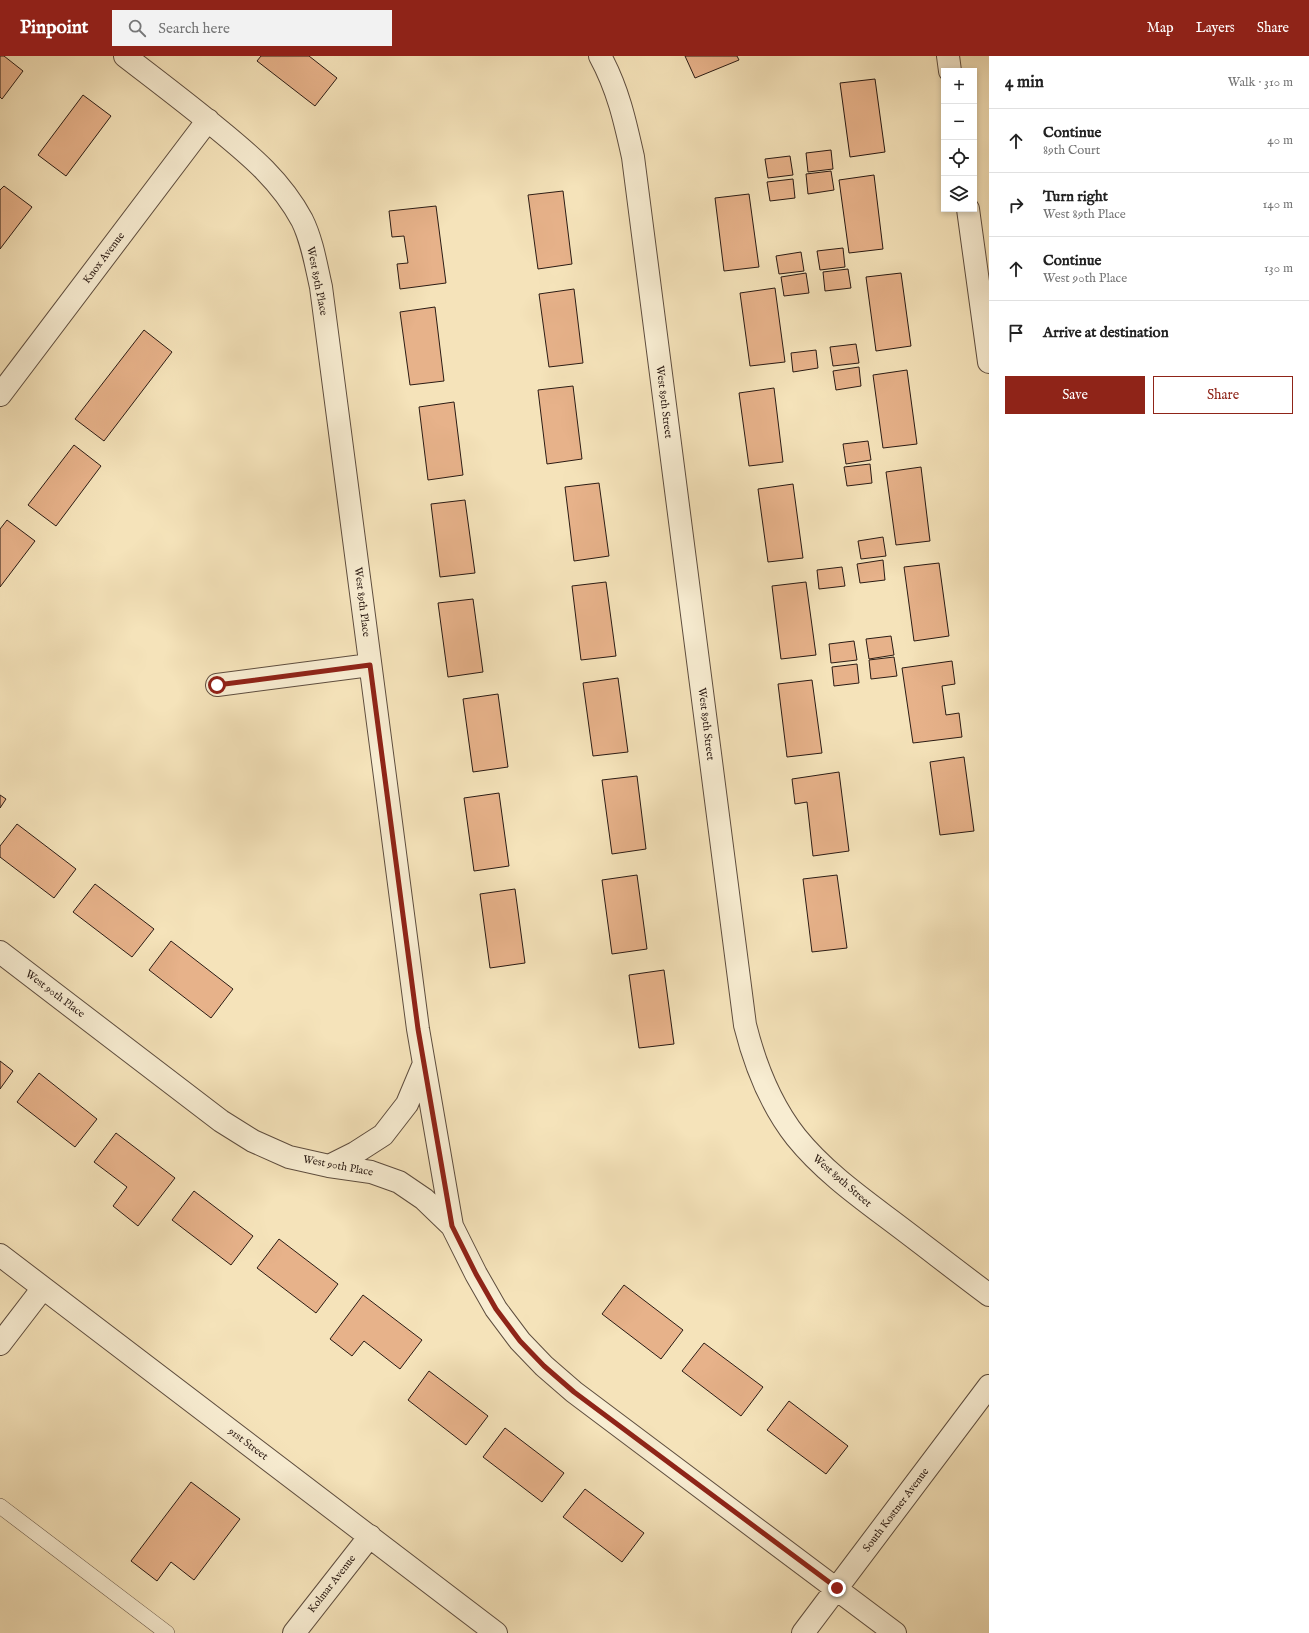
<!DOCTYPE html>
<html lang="en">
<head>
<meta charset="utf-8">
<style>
	:root { --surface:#fff; --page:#f2f2f2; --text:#222; --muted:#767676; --line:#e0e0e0; --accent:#8f2418 }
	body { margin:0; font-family:"IM FELL English",serif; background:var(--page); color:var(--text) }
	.controls { position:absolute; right:12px; top:12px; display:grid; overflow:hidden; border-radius:0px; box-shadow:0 2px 6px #0003 }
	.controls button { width:36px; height:36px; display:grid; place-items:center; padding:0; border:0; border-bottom:1px solid var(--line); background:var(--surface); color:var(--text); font:20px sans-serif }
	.stop { position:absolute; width:12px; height:12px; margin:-9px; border:3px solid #8f2418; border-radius:50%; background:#fff }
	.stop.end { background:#8f2418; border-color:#fff; box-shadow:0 1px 4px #0008 }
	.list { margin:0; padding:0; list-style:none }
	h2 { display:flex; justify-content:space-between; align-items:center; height:52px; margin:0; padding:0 16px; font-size:17px }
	h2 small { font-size:13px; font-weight:400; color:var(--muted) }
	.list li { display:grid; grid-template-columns:26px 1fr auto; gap:12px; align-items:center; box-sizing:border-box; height:64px; padding:0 16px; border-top:1px solid var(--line) }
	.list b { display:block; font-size:15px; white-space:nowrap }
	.list p { margin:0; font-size:13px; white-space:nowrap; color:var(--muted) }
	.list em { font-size:13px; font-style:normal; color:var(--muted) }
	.actions { display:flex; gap:8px; padding:12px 16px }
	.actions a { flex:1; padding:9px 0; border:1px solid var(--accent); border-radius:0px; text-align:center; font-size:14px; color:var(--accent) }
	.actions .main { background:var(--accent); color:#fff }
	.icon { flex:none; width:22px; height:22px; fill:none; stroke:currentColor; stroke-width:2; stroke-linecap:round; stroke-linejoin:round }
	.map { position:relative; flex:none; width:989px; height:1577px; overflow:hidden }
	header { display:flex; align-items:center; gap:24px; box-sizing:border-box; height:56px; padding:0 20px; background:var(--accent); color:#fff }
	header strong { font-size:19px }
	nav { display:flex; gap:22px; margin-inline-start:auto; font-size:14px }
	.search { width:280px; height:36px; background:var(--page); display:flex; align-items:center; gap:10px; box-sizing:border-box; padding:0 14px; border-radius:0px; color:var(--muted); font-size:15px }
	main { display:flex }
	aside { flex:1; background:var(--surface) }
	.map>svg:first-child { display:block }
</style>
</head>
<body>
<header>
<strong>Pinpoint</strong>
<div class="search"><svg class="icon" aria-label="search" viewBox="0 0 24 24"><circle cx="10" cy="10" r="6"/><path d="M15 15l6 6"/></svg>Search here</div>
<nav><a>Map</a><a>Layers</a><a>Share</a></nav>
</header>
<main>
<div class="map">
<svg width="989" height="1577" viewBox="0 0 989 1577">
	<rect width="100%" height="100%" fill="#f5e3ba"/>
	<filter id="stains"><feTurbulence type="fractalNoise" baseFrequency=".005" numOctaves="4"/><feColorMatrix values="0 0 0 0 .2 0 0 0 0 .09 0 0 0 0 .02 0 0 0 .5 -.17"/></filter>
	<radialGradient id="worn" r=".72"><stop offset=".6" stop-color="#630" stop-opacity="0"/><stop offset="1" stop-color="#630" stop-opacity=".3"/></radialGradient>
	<path fill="#e7b28a" stroke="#2b1b14" d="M0,0H4L23,15L2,43L0,41Z
		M261,0H309L337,22L315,50L257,5Z
		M685,0H737L739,4L695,22Z
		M875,23L885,96L850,101L840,27Z
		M83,39L111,60L66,120L38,99Z
		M831,94L833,113L808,116L806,97Z
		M790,100L793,119L768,122L765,103Z
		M831,115L834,134L808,138L806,118Z
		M874,119L883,193L849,197L839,124Z
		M793,123L795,142L770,145L767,126Z
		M4,130L32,151L0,193V134Z
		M563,135L572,208L538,213L528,139Z
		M749,138L759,211L724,215L715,142Z
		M436,150L446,227L400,233L397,208L408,207L404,180L392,181L389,155Z
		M843,192L845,211L820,214L817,195Z
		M801,196L804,215L779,218L776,200Z
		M848,213L851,232L825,235L823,216Z
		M806,217L809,237L784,240L781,221Z
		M901,217L911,290L876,295L866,221Z
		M775,232L785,306L750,310L740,237Z
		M574,233L583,307L549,311L539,238Z
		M435,251L444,325L410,329L400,256Z
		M144,274L172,296L104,385L75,363Z
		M856,288L859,307L833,310L830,291Z
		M816,294L818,312L793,316L791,297Z
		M859,311L861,330L836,334L833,315Z
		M907,314L917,388L883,392L873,319Z
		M573,330L582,403L547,408L538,334Z
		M774,332L783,406L749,410L739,337Z
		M454,346L463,419L428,424L419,351Z
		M868,385L871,404L846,408L843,388Z
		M74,389L101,410L56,470L28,449Z
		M870,408L872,427L847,430L844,411Z
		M921,411L930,485L896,489L886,416Z
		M599,427L609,500L574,505L565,431Z
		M793,428L803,502L768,506L758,433Z
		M465,444L475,517L440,521L431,448Z
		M7,464L35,485L0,531V473Z
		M883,481L886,500L861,503L858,485Z
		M883,504L885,524L860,527L857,508Z
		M939,507L949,580L914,585L904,511Z
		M842,511L845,530L819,533L817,514Z
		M606,526L616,600L581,604L572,530Z
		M806,526L816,599L781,603L772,530Z
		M473,543L483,616L448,621L438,547Z
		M891,580L894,599L869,603L866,583Z
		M854,585L857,604L831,607L829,588Z
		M894,601L897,620L871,623L869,604Z
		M952,605L955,628L942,630L946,659L959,657L962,681L913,687L902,612Z
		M857,608L859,627L834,630L832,611Z
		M618,622L628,696L593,700L583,627Z
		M812,624L822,697L787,701L778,628Z
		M498,638L508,711L473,716L463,643Z
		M964,701L974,775L940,779L930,706Z
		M839,716L849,795L813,800L807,746L795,748L792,723Z
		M637,720L646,793L612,798L602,724Z
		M499,737L509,810L474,815L464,742Z
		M0,739L6,743L0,752Z
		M17,768L76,813L54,842L0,801V790Z
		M637,819L647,893L612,898L602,824Z
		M837,819L847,892L812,896L803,823Z
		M95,828L154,873L132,901L73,856Z
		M515,833L525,907L490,912L480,838Z
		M171,885L233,933L211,962L149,914Z
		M664,914L674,988L639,992L629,919Z
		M0,1005L13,1015L0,1033Z
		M39,1017L97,1063L75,1091L17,1046Z
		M116,1077L175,1122L138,1170L113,1150L127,1131L94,1106Z
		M194,1135L253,1180L231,1209L172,1164Z
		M279,1183L338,1228L316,1257L257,1212Z
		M624,1229L683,1274L661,1303L602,1258Z
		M363,1239L422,1284L400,1313L364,1285L352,1300L330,1283Z
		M704,1287L763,1331L741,1360L682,1315Z
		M429,1315L488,1360L466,1389L408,1344Z
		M789,1345L848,1390L826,1418L767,1374Z
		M505,1372L564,1417L542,1446L483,1401Z
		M191,1426L240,1463L194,1524L171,1506L157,1525L131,1505Z
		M585,1433L644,1477L622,1506L563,1461Z"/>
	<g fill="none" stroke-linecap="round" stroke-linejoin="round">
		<defs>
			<path id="service" d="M0,1450L167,1577"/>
			<path id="minor" d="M125,0C156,24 188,48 218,73C251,100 281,125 302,164C312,184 316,209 321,231L418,973L452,1170
				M600,0C618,33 625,65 633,101L745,969C755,1009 770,1048 796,1081C821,1112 853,1136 885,1160C920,1186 954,1213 989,1239
				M948,0L950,15
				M968,153L989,306
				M0,339L208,64
				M217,629L370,609
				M0,896L221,1065L253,1085L289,1101L329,1110L371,1116L399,1126L424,1143L452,1170L476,1218L496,1253L520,1285L544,1310L574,1336L895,1577
				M329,1110L355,1097L383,1079L407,1048L423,1010
				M0,1199L496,1577
				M0,1288L43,1232
				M294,1577L370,1480
				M803,1577L989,1330"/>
		</defs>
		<use href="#service" stroke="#5e4d3e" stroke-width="16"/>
		<use href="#minor" stroke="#5e4d3e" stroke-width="24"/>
		<use href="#service" stroke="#f8edd2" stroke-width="15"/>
		<use href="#minor" stroke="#f8edd2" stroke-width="22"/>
	</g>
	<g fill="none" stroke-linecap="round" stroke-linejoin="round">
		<path stroke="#8f2418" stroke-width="5" d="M217,629L370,609L418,973L452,1170L476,1218L496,1253L520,1285L544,1310L574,1336L837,1532"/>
	</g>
	<g text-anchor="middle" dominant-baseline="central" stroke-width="3.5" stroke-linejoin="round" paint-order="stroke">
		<g font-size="11" fill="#2b1b14" stroke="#f8edd2">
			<text transform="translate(104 202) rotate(-53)">Knox Avenue</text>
			<text transform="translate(317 225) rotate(79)">West 89th Place</text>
			<text transform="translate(664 346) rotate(83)">West 89th Street</text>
			<text transform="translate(362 546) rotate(83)">West 89th Place</text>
			<text transform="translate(706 668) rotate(83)">West 89th Street</text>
			<text transform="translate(55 938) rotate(37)">West 90th Place</text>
			<text transform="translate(338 1110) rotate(11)">West 90th Place</text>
			<text transform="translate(842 1125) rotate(41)">West 89th Street</text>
			<text transform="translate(248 1388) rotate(37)">91st Street</text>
			<text transform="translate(896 1454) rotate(-53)">South Kostner Avenue</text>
			<text transform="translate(332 1528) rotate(-52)">Kolmar Avenue</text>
		</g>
	</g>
	<rect width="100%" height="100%" filter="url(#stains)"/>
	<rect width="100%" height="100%" fill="url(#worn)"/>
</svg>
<div class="controls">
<button>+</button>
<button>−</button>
<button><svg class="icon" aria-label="locate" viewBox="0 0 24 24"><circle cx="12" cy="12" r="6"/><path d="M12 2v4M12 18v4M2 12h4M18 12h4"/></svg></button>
<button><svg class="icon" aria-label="layers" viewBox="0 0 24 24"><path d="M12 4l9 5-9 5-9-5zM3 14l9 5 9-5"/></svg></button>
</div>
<div class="stop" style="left:217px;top:629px"></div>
<div class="stop end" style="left:837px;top:1532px"></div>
</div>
<aside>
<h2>4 min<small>Walk · 310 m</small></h2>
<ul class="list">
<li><svg class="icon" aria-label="ahead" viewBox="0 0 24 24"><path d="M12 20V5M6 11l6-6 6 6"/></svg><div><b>Continue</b><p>89th Court</p></div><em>40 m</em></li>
<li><svg class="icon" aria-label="right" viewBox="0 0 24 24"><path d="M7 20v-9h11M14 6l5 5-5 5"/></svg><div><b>Turn right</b><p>West 89th Place</p></div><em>140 m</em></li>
<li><svg class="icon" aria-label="ahead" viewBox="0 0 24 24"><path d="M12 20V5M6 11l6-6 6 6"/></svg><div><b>Continue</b><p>West 90th Place</p></div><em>130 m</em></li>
<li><svg class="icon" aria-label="arrive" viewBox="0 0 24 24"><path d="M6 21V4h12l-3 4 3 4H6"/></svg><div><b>Arrive at destination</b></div></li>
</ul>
<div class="actions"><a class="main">Save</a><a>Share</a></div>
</aside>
</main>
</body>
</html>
